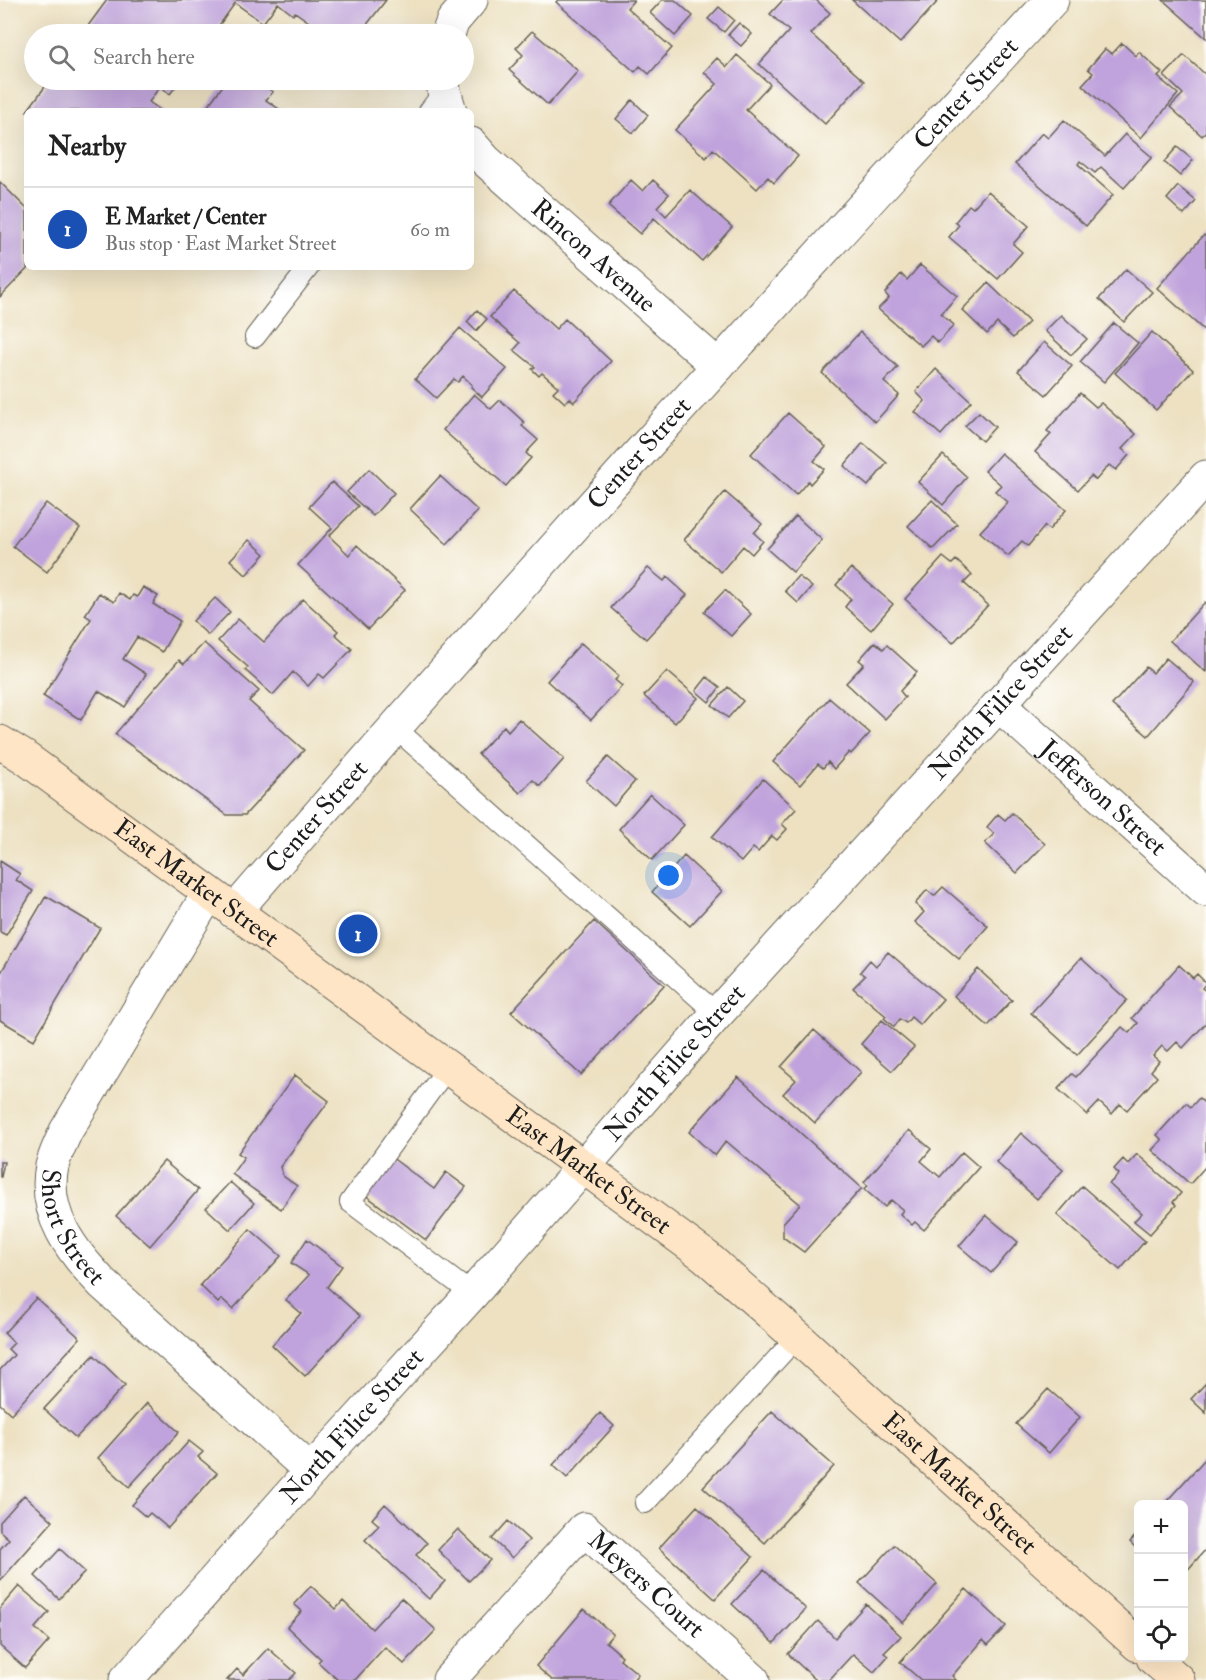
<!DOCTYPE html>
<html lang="en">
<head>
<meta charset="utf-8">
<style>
	:root { --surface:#fff; --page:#f6f6f6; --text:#222; --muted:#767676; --line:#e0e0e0; --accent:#c8321e }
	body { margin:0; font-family:"IM FELL Double Pica",serif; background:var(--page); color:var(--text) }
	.controls { position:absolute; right:18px; bottom:18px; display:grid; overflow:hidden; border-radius:9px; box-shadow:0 6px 24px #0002 }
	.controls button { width:54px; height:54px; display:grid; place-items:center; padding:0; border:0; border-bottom:2px solid var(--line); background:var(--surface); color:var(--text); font:30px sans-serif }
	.you { position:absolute; left:669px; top:876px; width:21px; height:21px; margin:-15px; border:4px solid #fff; border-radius:50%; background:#1a73e8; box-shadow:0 0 0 9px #1a73e833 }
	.badge { display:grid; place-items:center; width:39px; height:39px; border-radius:50%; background:var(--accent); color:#fff; font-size:20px; font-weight:700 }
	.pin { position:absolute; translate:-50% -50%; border:3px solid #fff; box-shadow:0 2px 6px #0006 }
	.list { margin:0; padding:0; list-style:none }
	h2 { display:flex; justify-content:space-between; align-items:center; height:78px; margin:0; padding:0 24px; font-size:26px }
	h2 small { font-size:20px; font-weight:400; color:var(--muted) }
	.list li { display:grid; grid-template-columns:39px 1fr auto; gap:18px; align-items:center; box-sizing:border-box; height:84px; padding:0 24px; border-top:2px solid var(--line) }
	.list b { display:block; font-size:22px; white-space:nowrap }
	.list p { margin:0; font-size:20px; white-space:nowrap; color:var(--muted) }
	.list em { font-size:20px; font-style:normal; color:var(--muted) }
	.icon { flex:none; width:33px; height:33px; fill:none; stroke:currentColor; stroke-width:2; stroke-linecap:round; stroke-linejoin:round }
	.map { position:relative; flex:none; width:1206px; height:1680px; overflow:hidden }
	.search { position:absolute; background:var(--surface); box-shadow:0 6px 24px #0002; left:24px; top:24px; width:450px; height:66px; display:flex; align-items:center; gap:15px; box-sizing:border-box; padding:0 21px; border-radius:33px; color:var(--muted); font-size:22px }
	.panel { position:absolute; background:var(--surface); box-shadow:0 6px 24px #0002; left:24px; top:108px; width:450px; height:162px; border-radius:9px }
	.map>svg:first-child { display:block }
</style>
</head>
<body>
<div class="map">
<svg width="1206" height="1680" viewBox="0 0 1206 1680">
	<rect width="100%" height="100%" fill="#fdfcf7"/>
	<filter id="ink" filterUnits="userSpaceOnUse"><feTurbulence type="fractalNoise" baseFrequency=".0167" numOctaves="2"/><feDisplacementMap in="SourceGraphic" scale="12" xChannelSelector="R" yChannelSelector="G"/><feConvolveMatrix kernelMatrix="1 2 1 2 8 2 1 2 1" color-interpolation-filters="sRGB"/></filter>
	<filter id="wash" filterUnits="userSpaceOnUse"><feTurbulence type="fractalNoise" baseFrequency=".008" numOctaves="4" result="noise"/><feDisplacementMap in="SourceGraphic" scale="24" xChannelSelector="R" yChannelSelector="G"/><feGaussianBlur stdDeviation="1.35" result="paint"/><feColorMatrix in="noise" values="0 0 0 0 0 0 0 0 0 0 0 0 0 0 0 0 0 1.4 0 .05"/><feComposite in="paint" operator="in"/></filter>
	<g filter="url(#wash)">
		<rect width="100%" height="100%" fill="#ede1c2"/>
		<g id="blocks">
			<path fill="#c0a3dc" d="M107,0H386L362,31L323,32L295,12L293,15L278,3L263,23L235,3L213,34H82Z
				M558,0H634L627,8L672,48L649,74L640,66L635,72L556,2Z
				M662,0H675L693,16L675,36L650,13Z
				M783,0H816L830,13L811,34L864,81L825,124L759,64L789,31L770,14Z
				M852,0H939L900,43Z
				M1163,0H1206V38Z
				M719,7L734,20L724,32L708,19Z
				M739,23L752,34L741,46L728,35Z
				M532,31L578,71L548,105L509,70L523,55L516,48Z
				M1122,43L1136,56L1139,52L1162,73L1158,77L1178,94L1141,138L1082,85L1093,73L1088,69L1105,49L1112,54Z
				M737,55L770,84L746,110L798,156L774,183L768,177L757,189L713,149L706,158L675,130L717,84L704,72L717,58L727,67Z
				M1184,55L1206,75V131L1202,136L1170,107L1183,94L1164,76Z
				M50,80H181L170,94L160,86L149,102L162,111H27Z
				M227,80H256L273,92L266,100L282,111H204Z
				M632,100L648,115L633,133L616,119Z
				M1064,120L1105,156L1125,134L1152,157L1124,188L1101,167L1095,173L1080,161L1078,164L1113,195L1086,226L1015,164L1042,133L1048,138Z
				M1177,147L1193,160L1180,176L1164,162Z
				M631,180L643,191L653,180L669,194L657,207L666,216L690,190L732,227L702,261L654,218L640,234L608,206Z
				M0,182L27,209V267H29L0,297Z
				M1178,186L1196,201L1184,215L1167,199Z
				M988,191L1029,226L1013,244L1022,252L998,279L949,237L959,225L955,222L969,205L973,208Z
				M1204,235L1206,237V332L1157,288Z
				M920,265L957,296L941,314L954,325L938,343L931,336L921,346L878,309L889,298L885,293L901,274L907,280Z
				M1126,269L1152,292L1124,322L1099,299Z
				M988,283L1029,322L1013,338L997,323L987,334L962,310Z
				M514,291L556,329L565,319L611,361L574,402L570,398L565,403L553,392L558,387L542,373L539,376L532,369L535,367L514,350L520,343L490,317Z
				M477,310L487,319L476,331L467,322Z
				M1061,315L1087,339L1071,355L1045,331Z
				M1114,323L1138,343L1104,382L1080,362Z
				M460,328L507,369L482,397L471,387L472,385L463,376L458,382L454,379L436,398L415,379Z
				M860,332L898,367L884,382L899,395L875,422L822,373Z
				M1152,332L1193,370L1156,410L1115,373Z
				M1044,342L1072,366L1046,395L1018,371Z
				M936,369L971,401L941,435L915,412L925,401L916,392Z
				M1080,393L1096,407L1101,403L1136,434L1122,449L1129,455L1116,470L1109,465L1096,480L1091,476L1078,490L1035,452L1051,434L1047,431Z
				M474,394L491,409L500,400L525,423L522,426L538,440L526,453L531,458L506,486L443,430Z
				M979,412L995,427L982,441L965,426Z
				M788,413L826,447L814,461L824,469L810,484L808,481L796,495L751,454Z
				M863,443L887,463L868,486L844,466Z
				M1001,453L1066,510L1049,530L1045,526L1028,546L1022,541L1008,556L980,532L1008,502L995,491L1001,485L985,471Z
				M943,455L967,477L943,505L918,482Z
				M369,469L394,493L373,516L347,492Z
				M440,476L478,511L447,544L410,509Z
				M332,482L358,506L329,536L349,555L357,545L405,590L368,629L298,565L332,528L309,507Z
				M725,492L762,524L754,533L763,541L752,554L743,546L721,572L684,540Z
				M932,500L957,524L933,549L908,526Z
				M46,503L80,528L47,572L13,546Z
				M796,516L822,540L793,572L767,549Z
				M249,540L265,554L246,575L230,560Z
				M943,557L952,564L956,560L972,575L964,583L988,605L953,643L905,599Z
				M648,568L664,581L667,577L687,595L646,639L611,608Z
				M851,568L893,604L871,630L845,607L851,599L836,585Z
				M798,576L812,587L798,603L785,591Z
				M143,587L158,596L153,604L180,621L162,652L137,637L123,659L146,674L125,707L98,691L81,720L43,696L91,619L85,615L99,593L114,602L119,593L130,600L133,595L137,597Z
				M725,590L751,614L731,636L704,612Z
				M215,598L230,612L208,635L193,621Z
				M303,599L338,631L335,634L352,649L324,678L319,674L308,686L293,672L273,695L245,670L248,667L218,641L238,619L264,642Z
				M1205,602L1206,604V672L1170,641Z
				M875,642L883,649L887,645L917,672L900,691L905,697L885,719L846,683L864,664L859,660Z
				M204,643L259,691L249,701L304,750L245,815H227L115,734L179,660L184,664Z
				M581,643L619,676L615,680L622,686L591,720L547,681Z
				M1166,658L1194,682L1148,736L1112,705L1146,667L1153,673Z
				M667,671L698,698L675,723L644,696Z
				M707,677L720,687L709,702L696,691Z
				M728,687L743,701L728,718L712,705Z
				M829,698L870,733L851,754L849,752L834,769L828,762L823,768L818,764L800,785L773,762Z
				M519,719L564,759L540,786L533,780L520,793L478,754L504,726L508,731Z
				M608,757L635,781L614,806L586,781Z
				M763,779L796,809L782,824L787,829L777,840L772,836L758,852L753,848L741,862L712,837Z
				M650,794L684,825L652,860L619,829Z
				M1012,813L1045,844L1017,873L985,843L994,834L987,827L998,814L1005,820Z
				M684,856L722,891L690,926L652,892Z
				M0,861L20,874L16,880L33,891L6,935L0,932Z
				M943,887L988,926L959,959L915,922L924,912L915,904L927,890L934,896Z
				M46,896L100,928L34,1040L0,1020V974Z
				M594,921L664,985L581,1075L511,1012Z
				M888,952L943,999L920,1025L911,1017L906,1023L900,1019L894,1027L884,1018L886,1016L853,988L865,976L860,972L870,960L876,966Z
				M1081,958L1127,1000L1077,1055L1031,1013Z
				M1179,965L1193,978L1197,974L1206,983L1202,988L1206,991V1023L1183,1048L1177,1042L1168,1051L1162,1046L1153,1056L1159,1061L1151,1071L1157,1077L1127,1110L1120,1104L1112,1114L1099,1102L1087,1115L1058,1089L1072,1074L1076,1077L1122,1027L1129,1033L1138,1023L1132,1018Z
				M978,969L1012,1000L988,1026L954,996Z
				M882,1020L914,1047L892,1071L861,1044Z
				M814,1030L861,1072L815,1123L783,1094L796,1080L781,1067Z
				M295,1075L329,1101L280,1167L283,1176L297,1186L281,1209L232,1174L244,1157L238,1153Z
				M738,1077L862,1188L804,1252L783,1237V1223L800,1204L726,1141L715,1156L689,1132Z
				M1199,1098L1203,1102L1206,1099V1166L1190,1184L1152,1150L1162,1140L1157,1135L1186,1103L1191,1107Z
				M909,1130L931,1149L921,1161L940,1177L962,1152L979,1167L924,1230L915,1222L912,1225L900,1214L903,1210L891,1200L885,1207L864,1189L868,1186L864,1182Z
				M1021,1133L1063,1170L1037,1199L996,1162Z
				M1137,1154L1181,1193L1173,1202L1176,1205L1150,1234L1134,1221L1142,1213L1109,1184L1119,1174L1114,1169L1123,1159L1128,1164Z
				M391,1157L434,1189L446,1172L466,1187L426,1240L364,1194Z
				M164,1161L198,1190L150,1246L116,1216Z
				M0,1162H4L1,1177H0Z
				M230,1182L254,1203L230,1230L206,1208Z
				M1082,1186L1145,1241L1120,1270L1057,1215Z
				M986,1215L1018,1242L991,1273L959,1246Z
				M250,1229L281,1256L233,1309L222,1299L218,1303L200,1285Z
				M307,1239L342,1266L327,1287L360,1316L305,1376L272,1345L301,1313L286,1300L309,1275L291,1263Z
				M36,1298L80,1338L11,1414L0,1404V1370L14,1355L8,1349L14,1343L4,1333Z
				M94,1355L125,1385L76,1438L44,1409Z
				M1206,1383V1413L1191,1399Z
				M1048,1389L1080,1417L1049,1453L1016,1424Z
				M147,1403L179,1432L129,1487L98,1458Z
				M772,1411L834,1466L765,1543L703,1487Z
				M600,1413L614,1426L567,1478L553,1465Z
				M189,1441L203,1452L198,1457L217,1473L168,1528L150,1513L146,1517L132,1505Z
				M1206,1458V1549L1184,1574V1504H1164Z
				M24,1495L53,1521L0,1581V1549L9,1539L0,1531V1522Z
				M385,1504L427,1543L416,1555L445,1581L429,1599L365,1540L379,1525L372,1519Z
				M697,1506L753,1557L715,1599L659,1548Z
				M508,1521L529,1540L512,1558L492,1539Z
				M458,1529L490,1560L469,1581L438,1550Z
				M1138,1533V1550L1130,1542Z
				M894,1545L937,1584L903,1623L859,1583Z
				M60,1549L85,1572L59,1599L35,1576Z
				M764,1570L806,1609L774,1643L732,1604Z
				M19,1586L49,1612L35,1628L49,1641L25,1668L0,1646V1608Z
				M311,1586L336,1609L343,1601L372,1629L401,1598L436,1630L404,1664L385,1647L355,1680H338L318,1662L321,1659L287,1627L302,1611L294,1604Z
				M966,1589L1006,1626L988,1645L983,1640L952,1676L956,1680H921L900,1662Z
				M866,1604L901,1636L884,1653L888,1656L874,1672L853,1654L829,1680H816L788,1654L818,1621L835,1638Z
				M584,1609L613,1634L606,1642L622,1656L620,1659L638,1674L633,1680H552L536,1666Z
				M268,1648L296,1673L289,1680H227L237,1669L243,1675Z"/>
		</g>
	</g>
	<g filter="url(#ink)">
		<use href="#blocks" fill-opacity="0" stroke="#656156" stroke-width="1.5"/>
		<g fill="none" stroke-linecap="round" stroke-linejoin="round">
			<defs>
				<path id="service" d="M429,111L444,91
					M255,337L309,267
					M394,727L717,1014
					M448,1067L350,1202L472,1294
					M645,1503L797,1337"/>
				<g id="minor">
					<path d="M448,34L453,21L471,0"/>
					<path d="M443,80L444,91L450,111"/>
					<path id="s1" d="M471,144L485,160L718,366"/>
					<path id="s2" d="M1000,706L1206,890"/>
					<path id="s3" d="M209,893L66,1131C61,1142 55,1154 52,1166C42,1213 72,1252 103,1284L311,1471"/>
					<path id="s4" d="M234,912C501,603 776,301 1052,0"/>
					<path id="s5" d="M126,1680L311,1471L472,1294L717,1014L1206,477"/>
					<path id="s6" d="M449,1680L584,1529L753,1680"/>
				</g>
				<g id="secondary">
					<path id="s7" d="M0,742L24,757L705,1256L797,1337L1138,1645"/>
					<path d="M1153,1658L1178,1680"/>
				</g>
			</defs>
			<use href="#service" stroke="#656156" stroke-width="22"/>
			<use href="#minor" stroke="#656156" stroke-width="35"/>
			<use href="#secondary" stroke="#656156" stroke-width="35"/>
			<use href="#service" stroke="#fff" stroke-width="20"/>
			<use href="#minor" stroke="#fff" stroke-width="33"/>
			<use href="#secondary" stroke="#fde5c5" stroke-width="33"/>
		</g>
	</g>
	<g text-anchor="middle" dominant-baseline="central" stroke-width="6" stroke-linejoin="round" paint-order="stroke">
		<g font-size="26" fill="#1c1c1c" stroke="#fdfcf7">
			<text stroke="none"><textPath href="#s4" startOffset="1098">Center Street</textPath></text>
			<text stroke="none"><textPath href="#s1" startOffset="166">Rincon Avenue</textPath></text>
			<text stroke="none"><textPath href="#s4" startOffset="612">Center Street</textPath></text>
			<text stroke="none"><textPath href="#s5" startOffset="1312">North Filice Street</textPath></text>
			<text stroke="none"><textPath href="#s2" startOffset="138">Jefferson Street</textPath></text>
			<text stroke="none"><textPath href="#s4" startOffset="126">Center Street</textPath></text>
			<text stroke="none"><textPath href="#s7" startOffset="242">East Market Street</textPath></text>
			<text stroke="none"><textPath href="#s5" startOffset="826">North Filice Street</textPath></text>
			<text stroke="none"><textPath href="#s7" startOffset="728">East Market Street</textPath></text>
			<text stroke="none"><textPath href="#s3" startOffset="382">Short Street</textPath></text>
			<text stroke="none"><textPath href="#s5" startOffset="340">North Filice Street</textPath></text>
			<text stroke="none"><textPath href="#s7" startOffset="1214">East Market Street</textPath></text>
			<text stroke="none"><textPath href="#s6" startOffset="286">Meyers Court</textPath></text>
		</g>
	</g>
</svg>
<div class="controls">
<button>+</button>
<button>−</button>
<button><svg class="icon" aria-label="locate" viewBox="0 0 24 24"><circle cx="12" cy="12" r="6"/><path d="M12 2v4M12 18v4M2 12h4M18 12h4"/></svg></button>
</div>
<div class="you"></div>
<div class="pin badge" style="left:358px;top:934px;background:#1a4fb4">1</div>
<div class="search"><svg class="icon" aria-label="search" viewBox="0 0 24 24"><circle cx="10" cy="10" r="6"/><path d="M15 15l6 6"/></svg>Search here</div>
<section class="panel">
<h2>Nearby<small></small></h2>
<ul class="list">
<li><span class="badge" style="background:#1a4fb4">1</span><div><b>E Market / Center</b><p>Bus stop · East Market Street</p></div><em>60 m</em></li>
</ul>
</section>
</div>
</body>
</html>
